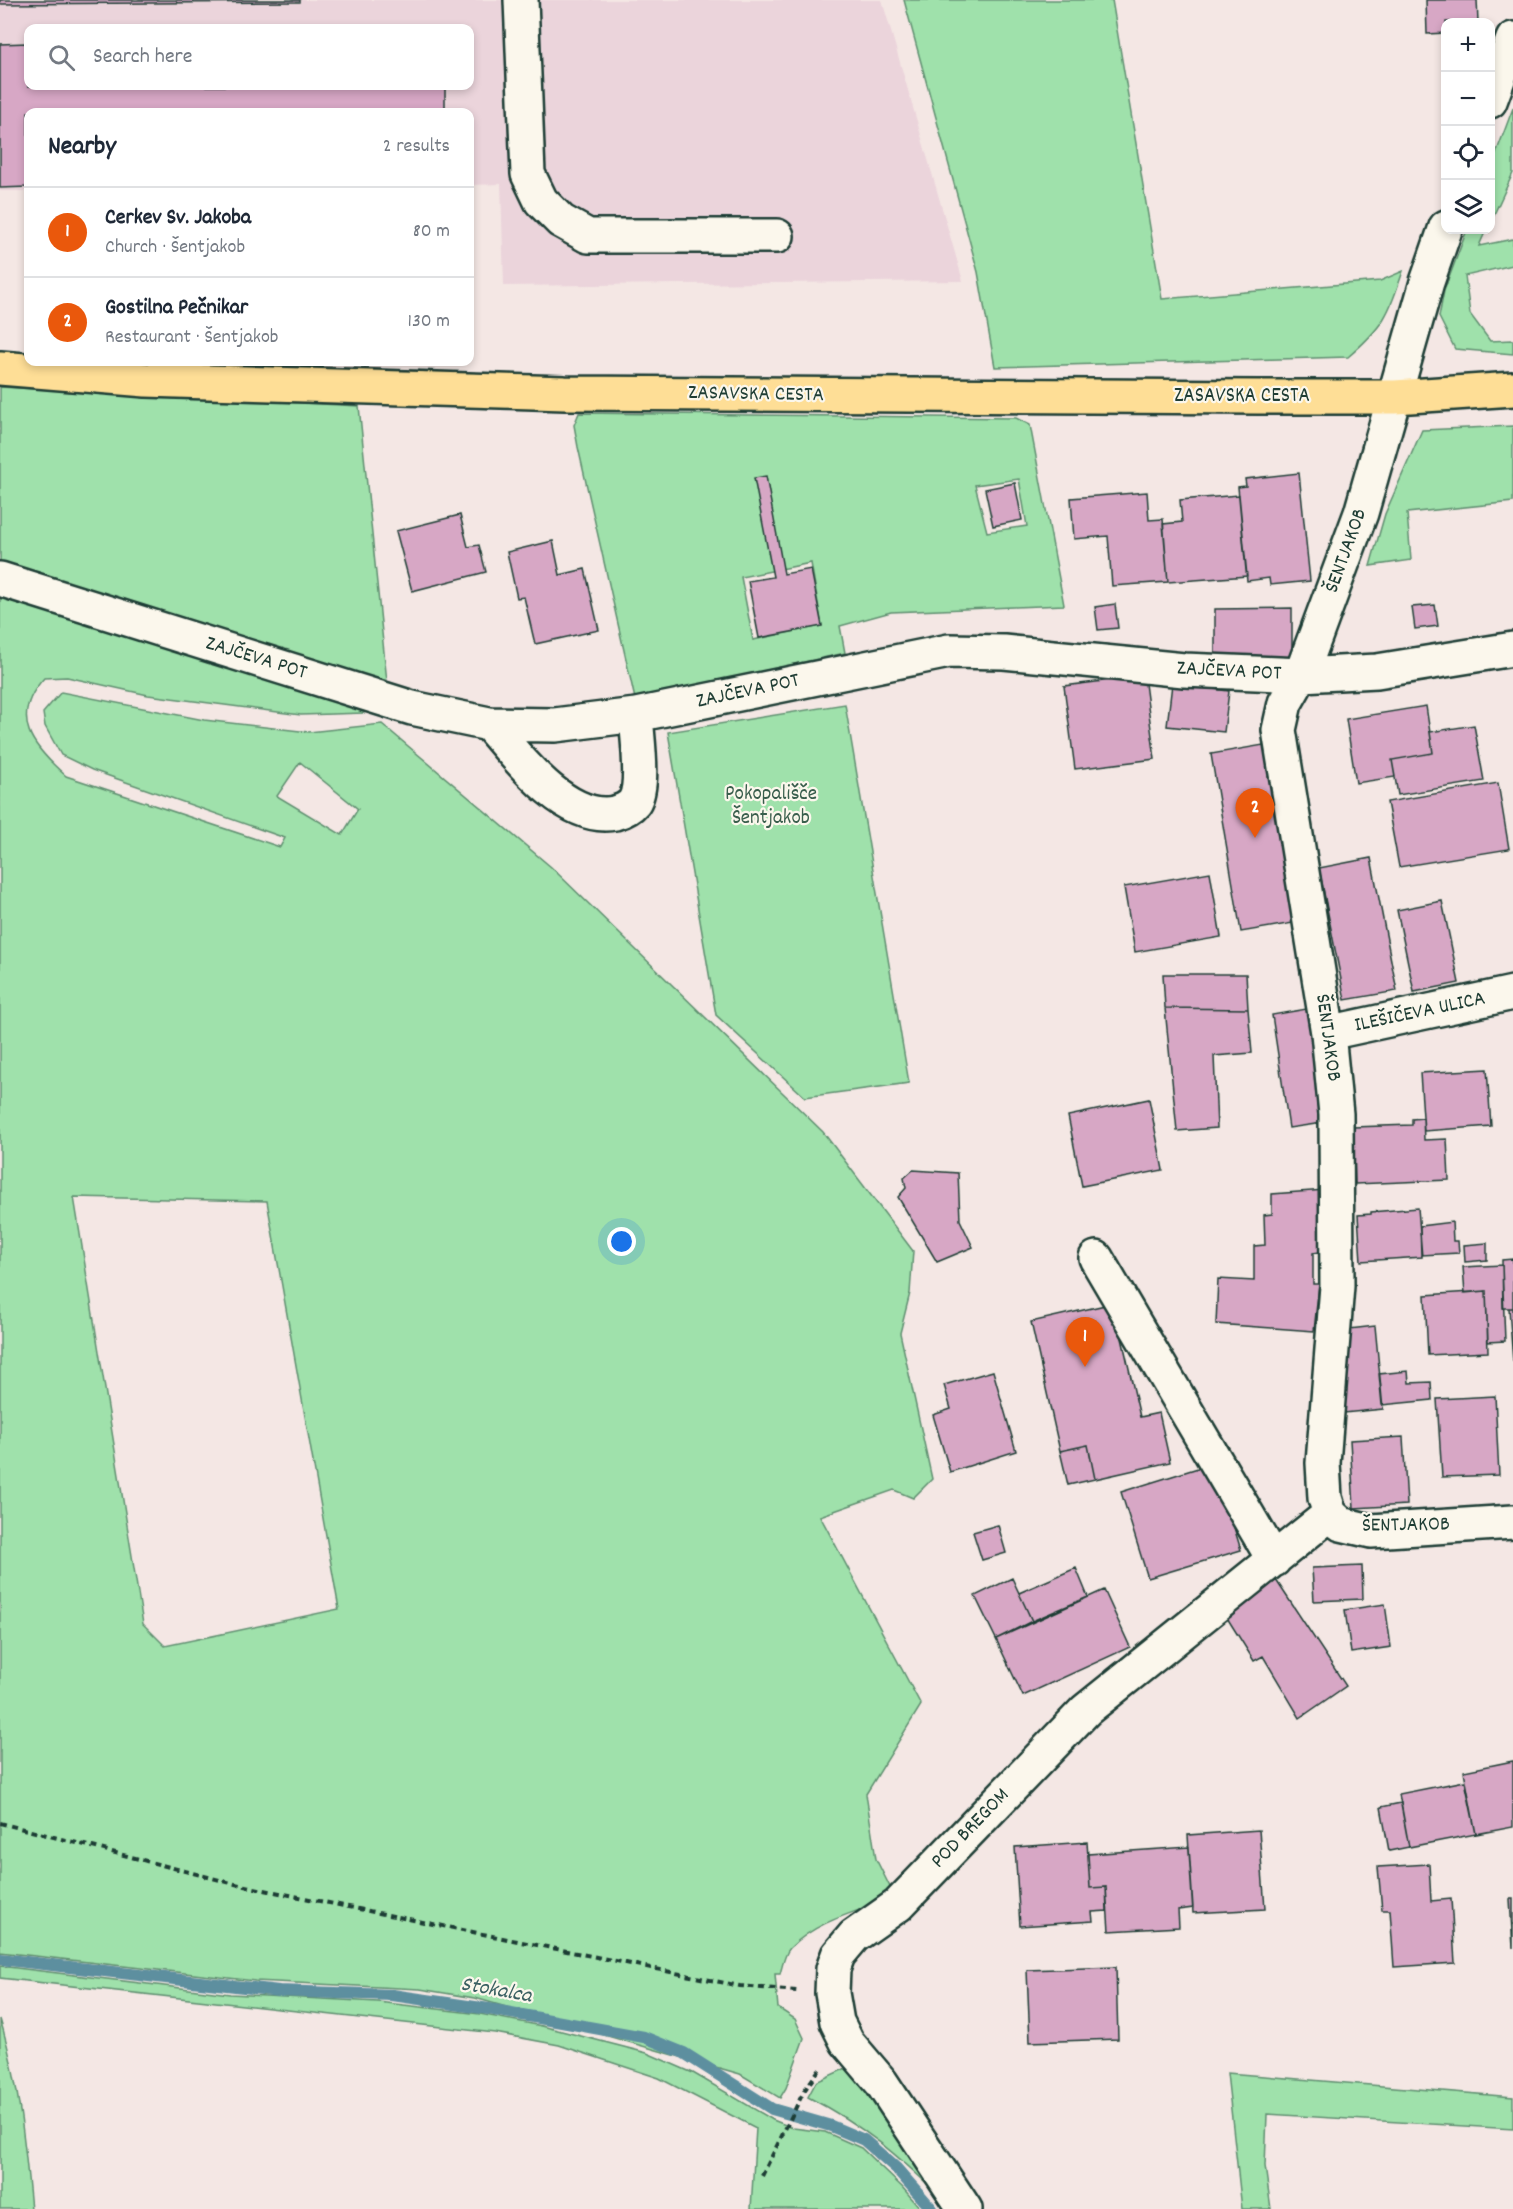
<!DOCTYPE html>
<html lang="en">
<head>
<meta charset="utf-8">
<style>
	:root { --surface:#fff; --page:#f6f6f7; --text:#1f2937; --muted:#747a83; --line:#e0e1e3; --accent:#ea580c }
	body { margin:0; font-family:Dekko,sans-serif; background:var(--page); color:var(--text) }
	.controls { position:absolute; right:18px; top:18px; display:grid; overflow:hidden; border-radius:12px; box-shadow:0 3px 9px #0003 }
	.controls button { width:54px; height:54px; display:grid; place-items:center; padding:0; border:0; border-bottom:2px solid var(--line); background:var(--surface); color:var(--text); font:30px sans-serif }
	.you { position:absolute; left:622px; top:1242px; width:21px; height:21px; margin:-15px; border:4px solid #fff; border-radius:50%; background:#1a73e8; box-shadow:0 0 0 9px #1a73e833 }
	.badge { display:grid; place-items:center; width:39px; height:39px; border-radius:50%; background:var(--accent); color:#fff; font-size:20px; font-weight:700 }
	.pin { position:absolute; translate:-50% -50px; filter:drop-shadow(0 2px 3px #0008) }
	.pin::after { content:''; position:absolute; top:32px; width:21px; height:18px; background:inherit; clip-path:polygon(0 0,100% 0,50% 100%) }
	.list { margin:0; padding:0; list-style:none }
	h2 { display:flex; justify-content:space-between; align-items:center; height:78px; margin:0; padding:0 24px; font-size:26px }
	h2 small { font-size:20px; font-weight:400; color:var(--muted) }
	.list li { display:grid; grid-template-columns:39px 1fr auto; gap:18px; align-items:center; box-sizing:border-box; height:90px; padding:0 24px; border-top:2px solid var(--line) }
	.list b { display:block; font-size:22px; white-space:nowrap }
	.list p { margin:0; font-size:20px; white-space:nowrap; color:var(--muted) }
	.list em { font-size:20px; font-style:normal; color:var(--muted) }
	.icon { flex:none; width:33px; height:33px; fill:none; stroke:currentColor; stroke-width:2; stroke-linecap:round; stroke-linejoin:round }
	.map { position:relative; flex:none; width:1513px; height:2209px; overflow:hidden }
	.search { position:absolute; background:var(--surface); box-shadow:0 3px 9px #0003; left:24px; top:24px; width:450px; height:66px; display:flex; align-items:center; gap:15px; box-sizing:border-box; padding:0 21px; border-radius:12px; color:var(--muted); font-size:22px }
	.panel { position:absolute; background:var(--surface); box-shadow:0 3px 9px #0003; left:24px; top:108px; width:450px; height:258px; border-radius:12px }
	.map>svg:first-child { display:block }
</style>
</head>
<body>
<div class="map">
<svg width="1513" height="2209" viewBox="0 0 1513 2209">
	<rect width="100%" height="100%" fill="#f4e7e4"/>
	<filter id="ink" filterUnits="userSpaceOnUse"><feTurbulence type="fractalNoise" baseFrequency=".0167" numOctaves="2"/><feDisplacementMap in="SourceGraphic" scale="12" xChannelSelector="R" yChannelSelector="G"/><feConvolveMatrix kernelMatrix="1 2 1 2 8 2 1 2 1" color-interpolation-filters="sRGB"/></filter>
	<g filter="url(#ink)">
		<path fill="#ebd4db" fill-rule="evenodd" d="M0,0H882L963,281L504,286L501,184L470,185V112H28V191H0ZM28,28H470V86H28Z"/>
		<path fill="#9fe1ab" stroke="#5f8f70" stroke-width="1.5" fill-rule="evenodd" d="M904,0H1112L1162,299L1380,281L1403,271C1388,316 1384,326 1348,357L995,367L978,272Z
			M1513,108V173L1491,221V167Z
			M1467,230H1486L1479,246L1513,239V265L1465,276L1470,314L1490,341L1513,340V354L1455,349L1439,317L1444,291Z
			M0,387L359,406L387,682L330,671L0,569Z
			M579,413L1016,418L1030,425L1064,605L891,612L840,626L845,653L635,699L578,447L574,425ZM1019,479L1027,526L987,532L975,485ZM811,563L822,626L753,640L741,577Z
			M1513,426V502L1407,513L1411,560L1370,566L1385,514L1422,430Z
			M0,590L368,703L364,713L301,715L148,695L67,677L44,678C8,718 33,747 66,776L280,847L285,838L92,770L61,755L45,726L43,713L61,692L204,720L309,732L382,724L551,867L823,1132L913,1251L910,1293L900,1333L932,1479L913,1498L894,1490L820,1516L921,1705L866,1794L876,1859L895,1897C858,1912 819,1919 790,1948C785,1953 782,1966 780,1974H775L778,2008L795,2019L804,2038L786,2088L780,2098L740,2074L475,1998L420,1989L255,1981L0,1952ZM300,762L358,809L342,835L277,796ZM74,1197L267,1201L339,1609L165,1646L143,1624Z
			M845,704L909,1083L805,1097L716,1015L668,732Z
			M0,1966L230,1994L378,2002L480,2014L542,2026L647,2053L693,2073L773,2120L793,2128L825,2132L861,2148L902,2187L921,2209H751L756,2128L659,2078L559,2045L495,2033L0,1978Z
			M0,2019C19,2082 25,2144 31,2209H0Z
			M855,2064L943,2199C898,2155 864,2126 808,2097L816,2082Z
			M1227,2073L1513,2097V2129L1267,2114L1265,2166L1271,2209H1242Z"/>
		<g fill="none" stroke-linecap="round" stroke-linejoin="round">
			<path stroke="#5d8f9f" stroke-width="12" d="M0,1959L279,1991L392,1995L489,2009L644,2037L684,2053L772,2109L831,2126L864,2140L896,2168L932,2209"/>
		</g>
		<path fill="#d7a7c5" stroke="#1f3d34" stroke-width="1.5" d="M0,0H300V2L0,4Z
			M1426,0H1477L1478,22H1446V33L1427,34Z
			M28,43V86H445V112H28V187L0,188V44Z
			M1299,473L1310,581L1270,585L1269,578L1247,581L1238,487L1246,486L1245,479Z
			M766,476L784,574L811,569L822,626L759,638L748,581L773,577L754,478Z
			M1015,483L1022,520L993,526L985,489Z
			M1147,492L1149,520L1163,519L1168,582L1112,586L1108,536L1074,539L1071,498Z
			M1239,495L1247,576L1168,582L1163,524L1182,522L1180,500Z
			M460,515L468,547L479,545L486,572L412,591L396,531Z
			M553,541L560,575L585,569L599,630L535,644L524,597L517,598L507,552Z
			M1115,604L1118,628L1098,630L1095,607Z
			M1435,605L1438,626L1415,629L1412,607Z
			M1292,608V657L1215,658V609Z
			M1144,676L1155,759L1075,769L1064,686Z
			M1172,684L1229,691L1224,732L1167,726Z
			M1426,706L1433,753L1392,760L1395,777L1356,783L1346,719Z
			M1474,725L1484,781L1398,795L1392,760L1433,753L1430,732Z
			M1269,744L1299,922L1241,932L1211,754Z
			M1498,783L1509,849L1399,867L1387,802Z
			M1371,858L1397,991L1345,1000L1319,868Z
			M1210,872L1221,937L1135,952L1124,887Z
			M1442,901L1459,983L1414,992L1397,910Z
			M1163,974H1246L1248,1009L1165,1008Z
			M1165,1008L1248,1009L1252,1053L1214,1056L1217,1128L1177,1131Z
			M1312,1008L1329,1122L1289,1128L1272,1015Z
			M1487,1069L1491,1126L1424,1131L1420,1073Z
			M1149,1099L1163,1170L1082,1186L1068,1116Z
			M1423,1118L1424,1140L1447,1139L1449,1180L1355,1184L1353,1127L1412,1125V1119Z
			M913,1170L958,1173L960,1220L973,1247L937,1262L898,1197L906,1188L904,1178Z
			M1325,1190L1329,1251L1313,1253V1284H1319L1314,1331L1216,1324L1218,1279L1254,1281V1246L1265,1245L1264,1215L1272,1214V1194Z
			M1418,1208L1422,1257L1361,1261L1358,1215L1371,1214V1212Z
			M1452,1222L1453,1241H1458L1459,1253L1421,1255L1420,1226Z
			M1487,1243V1260L1465,1262L1464,1245Z
			M1513,1259V1308H1503L1502,1260Z
			M1502,1265L1505,1341L1488,1342L1486,1291L1465,1293L1463,1267Z
			M1486,1291L1488,1352L1428,1355L1425,1295Z
			M1114,1303L1140,1417L1159,1413L1170,1462L1095,1479L1088,1445L1060,1451L1031,1322Z
			M1509,1308H1513V1362Z
			M1375,1326L1383,1409L1344,1413L1337,1352L1341,1330Z
			M993,1371L1016,1451L950,1472L933,1415L951,1409L944,1385Z
			M1408,1371L1409,1383L1431,1382L1432,1400L1382,1405L1379,1374Z
			M1495,1396L1499,1475L1442,1477L1437,1399Z
			M1403,1437L1407,1505L1354,1508L1350,1440Z
			M1088,1445L1095,1479L1068,1485L1060,1451Z
			M1214,1463L1241,1550L1148,1578L1121,1492Z
			M998,1525L1006,1553L982,1560L973,1532Z
			M1362,1566L1363,1599L1314,1601L1312,1568Z
			M1076,1568L1088,1597L1032,1621L1019,1593Z
			M1012,1578L1032,1621L996,1639L975,1596Z
			M1276,1580L1346,1686L1300,1718L1263,1656L1254,1661L1224,1613Z
			M1104,1590L1130,1647L1023,1696L996,1639Z
			M1385,1604L1391,1647L1351,1653L1345,1610Z
			M1513,1761V1827L1476,1834L1464,1771Z
			M1465,1781L1476,1834L1409,1847L1399,1794Z
			M1401,1803L1409,1847L1389,1851L1381,1807Z
			M1259,1830L1265,1909L1193,1913L1188,1835Z
			M1087,1842L1090,1888L1106,1887L1107,1911L1092,1912L1093,1921L1020,1926L1015,1847Z
			M1189,1847L1193,1908L1178,1910L1179,1927L1109,1931L1106,1887L1090,1888L1088,1854Z
			M1429,1864L1431,1901L1451,1899L1455,1963L1394,1967L1390,1910H1382L1378,1867Z
			M1510,1899H1513V1948Z
			M1116,1967L1118,2039L1030,2042L1027,1970Z"/>
		<g fill="none" stroke-linecap="round" stroke-linejoin="round">
			<defs>
				<path id="minor" d="M521,0L528,174L541,201L561,221L588,236H777
					M1490,101L1513,39
					M1446,227L1427,282L1361,513L1301,675L1285,703L1279,730L1328,1033L1336,1114L1337,1286L1323,1463L1325,1498L1330,1514L1341,1524L1371,1531L1513,1522
					M0,579L412,708L489,724L555,725L636,715L949,651L1004,652L1184,670L1301,675L1377,671L1513,649
					M489,724C516,756 566,823 615,813C622,811 629,808 634,802C645,785 637,736 636,715
					M1328,1033L1513,993
					M1096,1258L1274,1560
					M965,2209L881,2082L847,2042L837,2022L832,1993L833,1969L838,1955L854,1936L898,1905L1086,1710L1330,1514"/>
				<path id="major" d="M0,368L146,380L565,393L1258,397H1395L1513,389"/>
			</defs>
			<use href="#minor" stroke="#1f3d34" stroke-width="38"/>
			<use href="#major" stroke="#1f3d34" stroke-width="38"/>
			<path stroke="#1f3d34" stroke-width="4" stroke-dasharray="6 4.5" stroke-linecap="butt" d="M0,1823L235,1884L740,1986L797,1991
				M762,2176L804,2091L821,2067"/>
			<use href="#minor" stroke="#fbf7ec" stroke-width="33"/>
			<use href="#major" stroke="#fede96" stroke-width="33"/>
		</g>
	</g>
	<g text-anchor="middle" dominant-baseline="central" stroke-width="4.5" stroke-linejoin="round" paint-order="stroke">
		<g font-size="21" fill="#1f3d34" stroke="#fbf7ec">
			<text transform="translate(756 395) rotate(1)">ZASAVSKA CESTA</text>
			<text x="1242" y="397">ZASAVSKA CESTA</text>
			<text transform="translate(1347 551) rotate(-70)">ŠENTJAKOB</text>
			<text transform="translate(256 659) rotate(17)">ZAJČEVA POT</text>
			<text transform="translate(1229 672) rotate(3)">ZAJČEVA POT</text>
			<text transform="translate(748 692) rotate(-12)">ZAJČEVA POT</text>
			<text transform="translate(1420 1013) rotate(-12)">ILEŠIČEVA ULICA</text>
			<text transform="translate(1327 1038) rotate(82)">ŠENTJAKOB</text>
			<text transform="translate(1406 1526) rotate(-1)">ŠENTJAKOB</text>
			<text transform="translate(971 1829) rotate(-46)">POD BREGOM</text>
		</g>
		<g font-size="21" fill="#395e4c" stroke="#fbf7ec">
			<text x="771" y="795">Pokopališče<tspan x="771" dy="24">Šentjakob</tspan></text>
		</g>
		<g font-size="22" font-style="italic" fill="#395f61" stroke="#fbf7ec">
			<text transform="translate(496 1991) rotate(10)">Stokalca</text>
		</g>
	</g>
</svg>
<div class="controls">
<button>+</button>
<button>−</button>
<button><svg class="icon" aria-label="locate" viewBox="0 0 24 24"><circle cx="12" cy="12" r="6"/><path d="M12 2v4M12 18v4M2 12h4M18 12h4"/></svg></button>
<button><svg class="icon" aria-label="layers" viewBox="0 0 24 24"><path d="M12 4l9 5-9 5-9-5zM3 14l9 5 9-5"/></svg></button>
</div>
<div class="you"></div>
<div class="pin badge" style="left:1085px;top:1367px">1</div>
<div class="pin badge" style="left:1255px;top:838px">2</div>
<div class="search"><svg class="icon" aria-label="search" viewBox="0 0 24 24"><circle cx="10" cy="10" r="6"/><path d="M15 15l6 6"/></svg>Search here</div>
<section class="panel">
<h2>Nearby<small>2 results</small></h2>
<ul class="list">
<li><span class="badge">1</span><div><b>Cerkev Sv. Jakoba</b><p>Church · Šentjakob</p></div><em>80 m</em></li>
<li><span class="badge">2</span><div><b>Gostilna Pečnikar</b><p>Restaurant · Šentjakob</p></div><em>130 m</em></li>
</ul>
</section>
</div>
</body>
</html>
